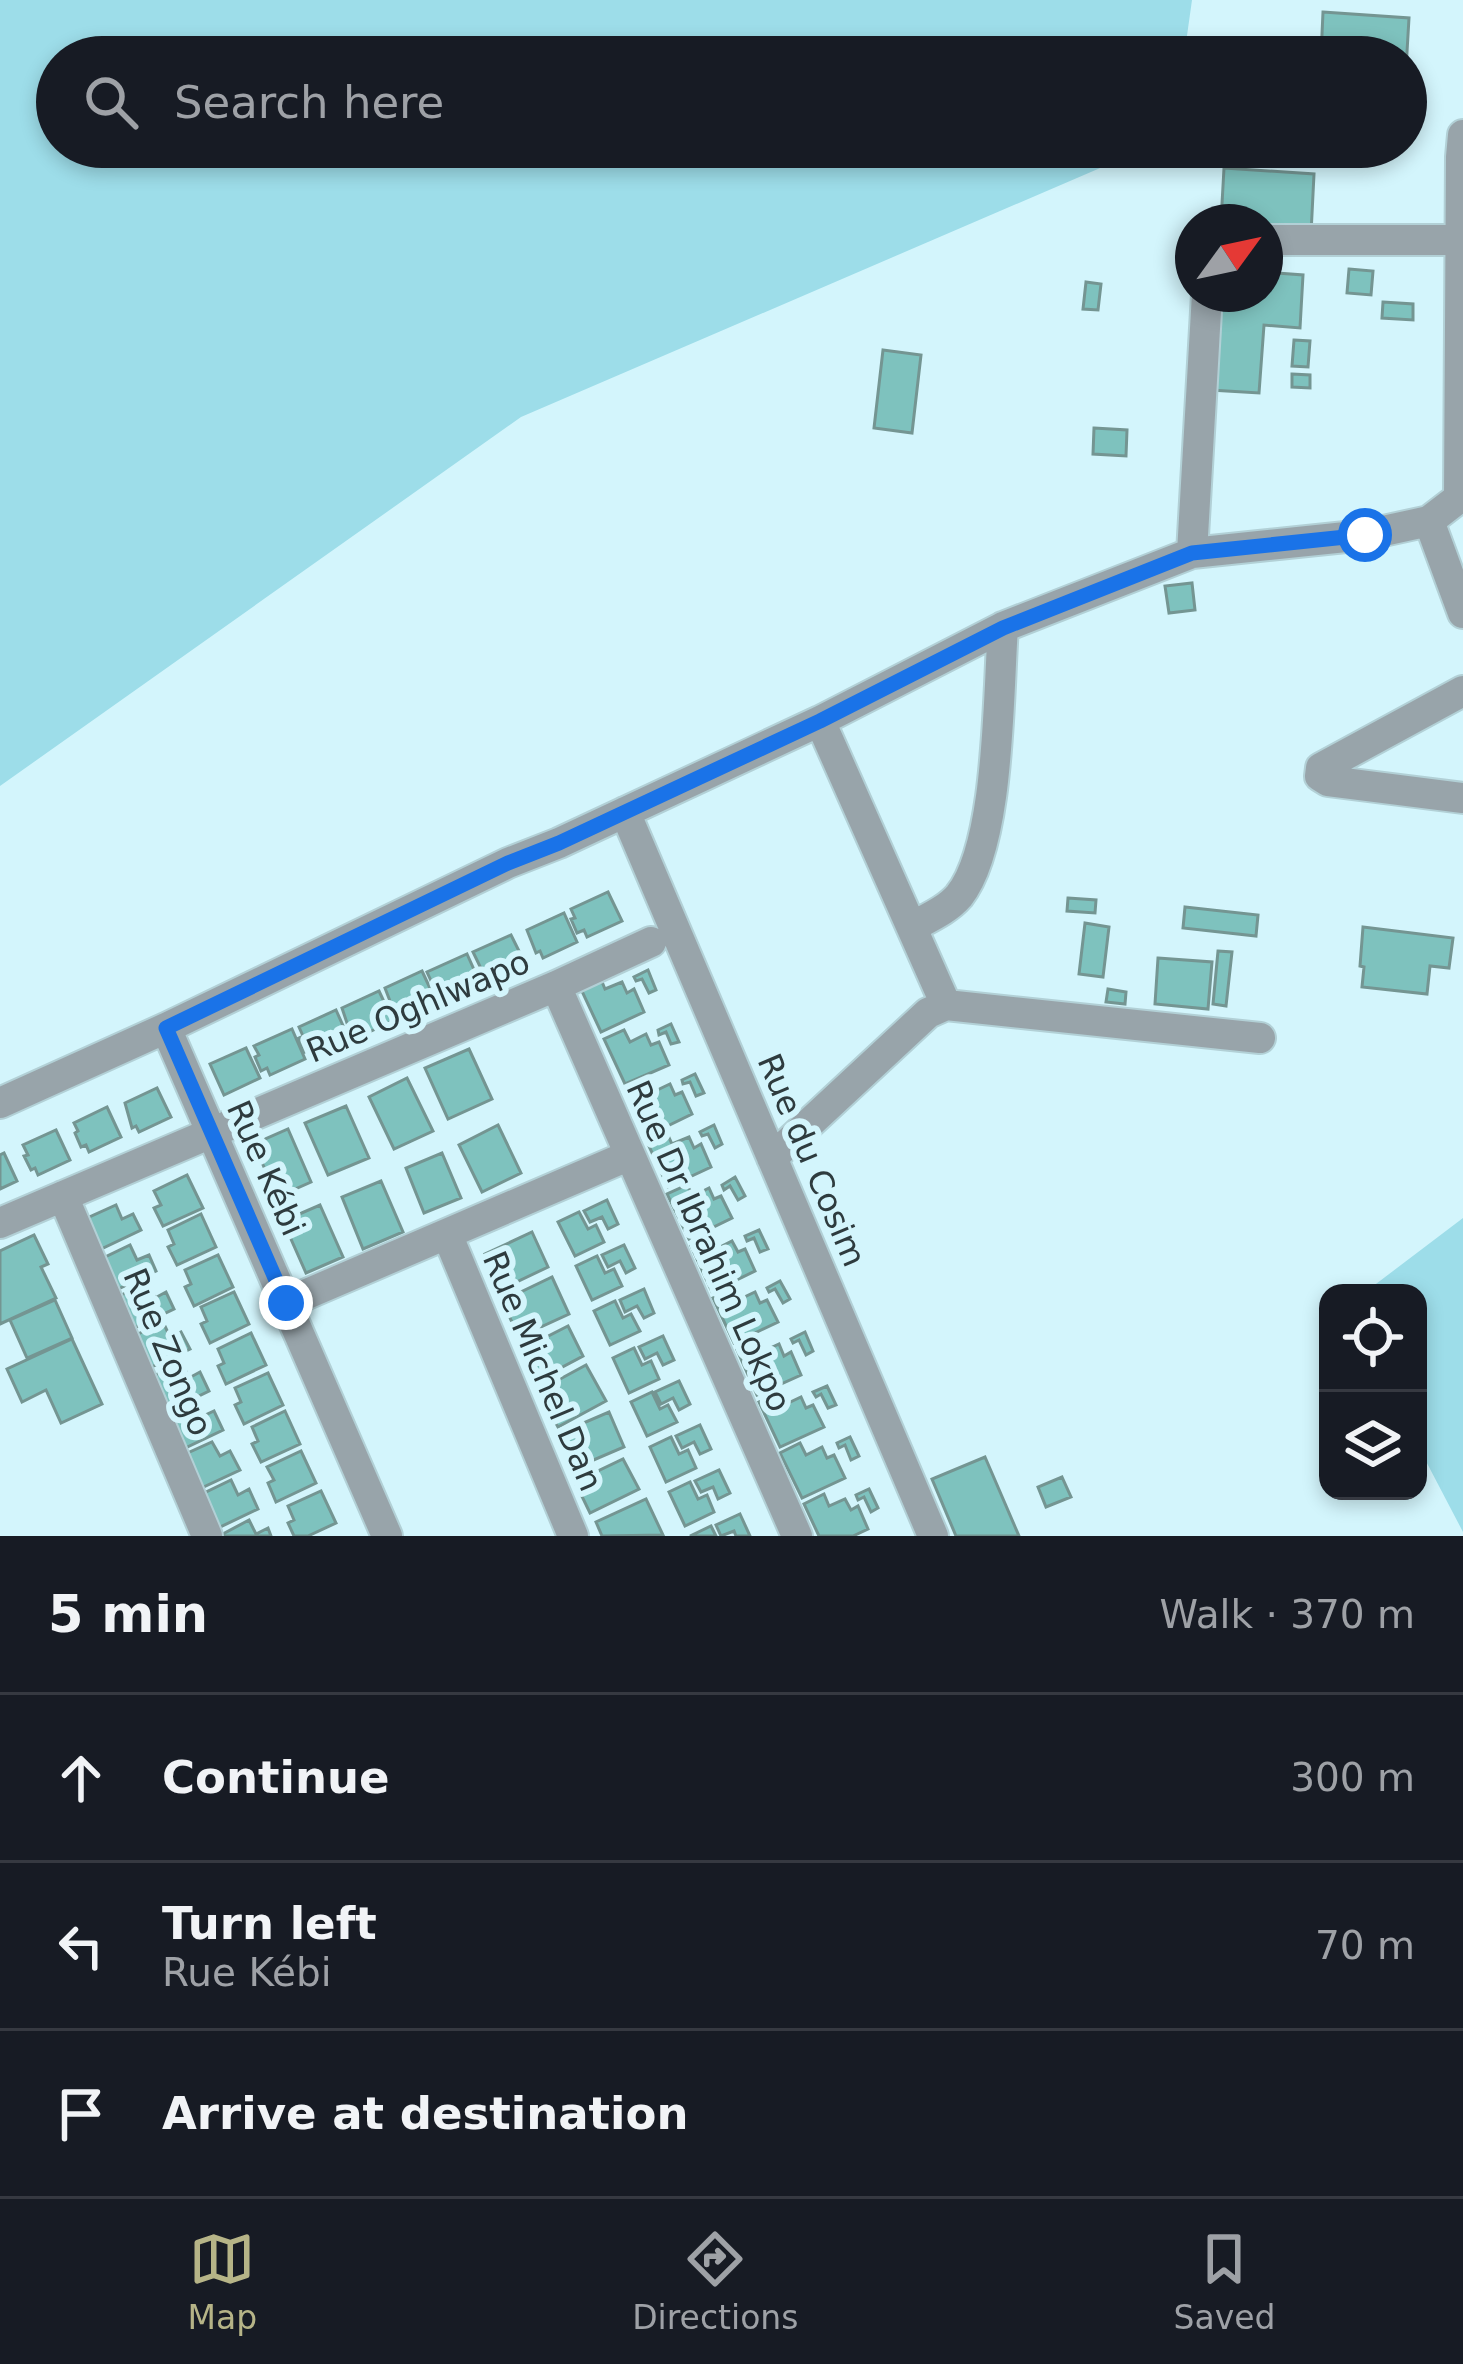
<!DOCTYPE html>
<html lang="en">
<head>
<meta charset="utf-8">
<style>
	:root { --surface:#171b24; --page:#20242c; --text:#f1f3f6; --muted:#9ea1a6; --line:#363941; --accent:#b6b487 }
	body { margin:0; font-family:"DejaVu Sans",sans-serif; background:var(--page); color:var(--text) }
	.controls { position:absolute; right:36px; bottom:36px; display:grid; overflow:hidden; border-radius:24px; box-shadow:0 6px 18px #0003 }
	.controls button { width:108px; height:108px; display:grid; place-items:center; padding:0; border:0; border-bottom:3px solid var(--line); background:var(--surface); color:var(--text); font:60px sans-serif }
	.compass { position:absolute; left:1175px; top:204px; width:108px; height:108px; border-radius:50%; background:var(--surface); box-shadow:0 6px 18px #0003; rotate:57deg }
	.stop { position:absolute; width:36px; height:36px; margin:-27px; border:9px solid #1a73e8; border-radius:50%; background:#fff }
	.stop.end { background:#1a73e8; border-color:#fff; box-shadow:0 3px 12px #0008 }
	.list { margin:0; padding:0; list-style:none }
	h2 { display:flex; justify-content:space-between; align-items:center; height:156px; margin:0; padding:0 48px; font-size:51px }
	h2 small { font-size:39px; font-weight:400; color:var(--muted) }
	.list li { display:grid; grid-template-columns:78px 1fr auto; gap:36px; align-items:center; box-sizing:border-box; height:168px; padding:0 48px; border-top:3px solid var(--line) }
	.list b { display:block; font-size:45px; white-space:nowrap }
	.list p { margin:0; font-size:39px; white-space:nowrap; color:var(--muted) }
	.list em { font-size:39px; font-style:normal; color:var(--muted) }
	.icon { flex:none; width:66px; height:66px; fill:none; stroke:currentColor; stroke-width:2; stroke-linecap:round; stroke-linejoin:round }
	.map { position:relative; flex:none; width:1463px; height:1536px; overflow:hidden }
	.search { position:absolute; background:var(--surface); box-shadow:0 6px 18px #0003; left:36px; right:36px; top:36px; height:132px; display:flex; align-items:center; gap:30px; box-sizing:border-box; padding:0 42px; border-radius:66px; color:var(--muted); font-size:45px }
	.sheet { height:660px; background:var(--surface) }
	nav { display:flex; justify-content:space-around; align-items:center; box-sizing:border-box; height:168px; border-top:3px solid var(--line); background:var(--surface); font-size:33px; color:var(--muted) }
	nav a { display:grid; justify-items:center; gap:6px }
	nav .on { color:var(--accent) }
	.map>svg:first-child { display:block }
</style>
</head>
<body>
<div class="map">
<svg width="1463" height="1536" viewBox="0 0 1463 1536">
	<rect width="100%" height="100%" fill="#d3f5fc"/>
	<path fill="#9ddde9" d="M0,0H1192L1184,57H57V147H1149L521,417L0,786Z
		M1463,1218V1532L1418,1446V1293H1364Z"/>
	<path fill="#7ec2be" stroke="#749592" stroke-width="3" d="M1323,12L1409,18L1406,69V57H1321Z
		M1224,168L1314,174L1311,234L1265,231V222H1221Z
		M1349,269L1373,271L1371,295L1347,293Z
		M1265,272L1303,275L1300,328L1264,325L1259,393L1211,390L1217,294H1265Z
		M1086,282L1101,284L1098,310L1083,309Z
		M1383,302L1413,304V320L1382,318Z
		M1294,340L1310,341L1308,367L1292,366Z
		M883,350L921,355L912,433L874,428Z
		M1292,374L1310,375V388L1292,387Z
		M1094,428L1127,430L1126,456L1093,454Z
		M1192,583L1195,610L1169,613L1165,586Z
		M608,892L622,921L587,937L584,930L577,933L571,919L575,918L571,909Z
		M1068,898L1096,900L1095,913L1067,911Z
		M1185,907L1258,915L1256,936L1183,928Z
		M564,913L577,942L543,958L540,951L536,953L527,930Z
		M1085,923L1109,927L1103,977L1079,974Z
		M1363,927L1453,938L1449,968L1430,966L1427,994L1362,987L1364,967L1360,966Z
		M511,935L525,963L487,981L473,952Z
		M1218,951L1232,952L1226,1006L1213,1004Z
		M467,954L480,983L447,998L445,993L438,996L427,972Z
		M1158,958L1212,962L1208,1009L1155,1004Z
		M648,970L656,990L649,993L642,979L636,981L634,977Z
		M422,971L436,1001L402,1017L400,1013L395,1014L385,988Z
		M600,977L605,989L622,982L627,993L634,989L644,1012L601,1032L580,987Z
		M1108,989L1126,992L1125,1004L1106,1002Z
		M379,991L393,1021L358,1037L355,1030L350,1032L342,1008Z
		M336,1010L349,1039L315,1055L312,1049L305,1052L299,1038L303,1036L299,1027Z
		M671,1024L679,1042L671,1044L666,1032L659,1035L658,1030Z
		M292,1029L305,1059L270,1075L267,1068L261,1071L255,1057L259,1055L254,1046Z
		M624,1030L630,1042L646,1034L651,1045L659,1042L669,1065L625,1084L604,1039Z
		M246,1048L260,1078L224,1095L210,1064Z
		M469,1049L492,1099L448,1119L425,1068Z
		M695,1074L704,1093L696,1096L690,1082L683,1084L682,1080Z
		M407,1078L433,1131L394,1149L369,1097Z
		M648,1080L653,1092L670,1084L675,1095L682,1092L692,1114L649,1135L628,1089Z
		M157,1088L171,1117L139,1132L136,1126L132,1128L125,1103Z
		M346,1106L369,1158L328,1175L305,1123Z
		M107,1107L121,1137L89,1152L86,1145L81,1147L75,1133L78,1131L74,1123Z
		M498,1125L521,1173L482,1192L459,1145Z
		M714,1125L722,1144L715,1148L708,1134L702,1136L700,1132Z
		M288,1129L311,1182L277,1197L254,1144Z
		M56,1130L70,1160L38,1175L35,1168L31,1170L24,1156L28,1155L23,1145Z
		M667,1133L672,1144L689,1137L694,1148L701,1144L711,1167L668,1187L647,1142Z
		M4,1153L17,1181L0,1189V1155Z
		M442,1153L461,1198L424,1213L406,1168Z
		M187,1175L203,1208L163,1226L154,1208L161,1205L154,1191Z
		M735,1177L745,1196L738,1200L730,1186L724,1190L722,1185Z
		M381,1181L403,1232L363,1249L342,1197Z
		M687,1185L693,1196L709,1188L714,1199L721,1196L732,1218L689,1239L667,1194Z
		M607,1200L618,1224L608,1229L602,1217L590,1222L584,1211Z
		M116,1205L122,1219L133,1214L141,1230L99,1250L85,1219Z
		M320,1205L343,1257L306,1273L283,1221Z
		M579,1212L588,1229L596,1225L604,1242L575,1256L558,1222Z
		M201,1214L216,1247L177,1265L168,1247L174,1244L168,1230Z
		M759,1230L768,1249L760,1252L754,1238L747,1241L745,1236Z
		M532,1232L548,1267L502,1289L485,1254Z
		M34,1235L48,1264L41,1267L56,1298L0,1324V1251Z
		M711,1237L716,1249L732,1241L738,1252L745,1249L755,1271L712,1292L691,1246Z
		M130,1245L137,1260L149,1255L156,1271L114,1291L99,1260Z
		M624,1245L635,1268L626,1273L620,1261L608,1267L602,1255Z
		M218,1255L233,1287L194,1306L185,1287L191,1284L185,1270Z
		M597,1256L605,1273L614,1269L622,1286L592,1300L576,1266Z
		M552,1277L569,1314L519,1337L502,1301Z
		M780,1281L790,1299L783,1303L775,1289L769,1292L767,1288Z
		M148,1283L155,1298L166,1292L174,1309L132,1329L117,1297Z
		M733,1288L738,1300L755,1292L760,1303L767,1300L778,1322L734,1343L713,1298Z
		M644,1289L654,1313L644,1318L637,1306L625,1312L620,1300Z
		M234,1292L249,1324L210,1343L201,1324L207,1321L201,1307Z
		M55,1300L72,1338L27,1358L10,1320Z
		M615,1301L623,1318L631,1314L640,1331L610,1345L594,1311Z
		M163,1322L170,1337L181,1332L190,1349L147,1369L132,1337Z
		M568,1326L583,1356L538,1380L523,1349Z
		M805,1332L813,1351L806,1355L799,1340L793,1343L791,1339Z
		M251,1333L266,1365L226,1384L218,1366L224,1363L218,1349Z
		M663,1336L674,1360L663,1365L657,1353L645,1359L639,1347Z
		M72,1339L102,1404L61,1423L46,1390L22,1402L7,1369Z
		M756,1340L762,1352L779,1344L784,1356L791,1352L801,1375L757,1395L737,1350Z
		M634,1348L642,1365L651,1361L659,1379L629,1393L613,1358Z
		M182,1363L189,1378L200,1372L209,1391L166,1412L151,1377Z
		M586,1365L606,1401L558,1427L538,1391Z
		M268,1373L283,1405L244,1424L235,1405L241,1402L235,1388Z
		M679,1381L690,1404L679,1410L673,1398L661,1404L655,1392Z
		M827,1386L836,1405L828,1408L821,1394L816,1397L813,1392Z
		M652,1392L660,1409L668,1405L677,1422L647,1436L631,1402Z
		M779,1393L784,1405L801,1397L806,1408L813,1405L824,1427L780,1447L759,1402Z
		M196,1401L203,1416L214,1411L223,1430L181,1450L165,1416Z
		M285,1411L300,1444L261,1462L252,1444L258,1441L252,1427Z
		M609,1412L624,1447L575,1468L560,1433Z
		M700,1425L711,1449L700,1454L694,1442L682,1448L676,1436Z
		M671,1437L679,1454L688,1450L696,1468L666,1482L650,1447Z
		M850,1437L859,1456L851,1460L845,1445L839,1448L837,1443Z
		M212,1442L220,1456L230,1451L240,1470L197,1490L181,1456Z
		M800,1443L806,1455L822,1447L827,1458L834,1455L845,1478L802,1498L780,1453Z
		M301,1451L316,1483L276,1502L268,1483L274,1480L267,1467Z
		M985,1457L1019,1536H956L932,1479Z
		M623,1459L639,1489L590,1513L575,1482Z
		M719,1470L730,1493L718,1499L713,1487L701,1492L695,1481Z
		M1062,1477L1071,1497L1046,1507L1038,1487Z
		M231,1480L238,1495L249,1489L258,1509L216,1529L200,1495Z
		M690,1482L698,1499L707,1495L714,1512L685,1526L669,1492Z
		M869,1489L878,1508L871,1512L864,1497L858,1500L856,1495Z
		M321,1491L336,1523L308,1536H294L288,1523L294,1520L288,1506Z
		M824,1494L829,1506L845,1499L851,1510L858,1506L868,1529L853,1536H819L804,1504Z
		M646,1499L663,1535L602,1536L596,1522Z
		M740,1514L750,1536H736L734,1531L721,1536L716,1525Z
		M249,1520L256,1534L268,1528L271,1536H219Z
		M711,1526L716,1536H690Z"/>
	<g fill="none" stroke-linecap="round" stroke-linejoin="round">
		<defs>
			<path id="street" d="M1265,240H1461
				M1429,521L1463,613
				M1192,553L1207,294
				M1463,691L1321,768L1320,776L1328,781L1463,798
				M820,721L946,1005
				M625,812L933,1536
				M912,927C928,918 947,910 959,896C1000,845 998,694 1003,627
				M556,986L797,1536
				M166,1028L387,1536
				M0,1103L166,1028L508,863L559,843L820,721L1003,627L1192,553L1365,535L1429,521L1459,498L1461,157L1463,135
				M772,1158L928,1013L946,1005L1260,1038
				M63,1196L207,1536
				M0,1223L556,986L651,942
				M447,1234L573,1536
				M286,1303L630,1155"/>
		</defs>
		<use href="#street" stroke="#b2d0d6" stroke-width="34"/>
		<use href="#street" stroke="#98a4aa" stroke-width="30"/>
	</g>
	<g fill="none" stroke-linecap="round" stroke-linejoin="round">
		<path stroke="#1a73e8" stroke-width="15" d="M286,1303L166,1028L508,863L559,843L820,721L1003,628L1192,553L1365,535"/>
	</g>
	<g text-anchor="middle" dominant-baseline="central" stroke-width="12" stroke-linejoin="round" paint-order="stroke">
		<g font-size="33" fill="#2e3b3e" stroke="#d3f5fc">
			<text transform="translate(418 1006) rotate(-23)">Rue Oghlwapo</text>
			<text transform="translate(812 1160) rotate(67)">Rue du Cosim</text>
			<text transform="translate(266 1168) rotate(66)">Rue Kébi</text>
			<text transform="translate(709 1246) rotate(66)">Rue Dr Ibrahim Lokpo</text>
			<text transform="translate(168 1352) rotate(67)">Rue Zongo</text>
			<text transform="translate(543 1371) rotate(67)">Rue Michel Dan</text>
		</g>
	</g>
</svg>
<div class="controls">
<button><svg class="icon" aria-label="locate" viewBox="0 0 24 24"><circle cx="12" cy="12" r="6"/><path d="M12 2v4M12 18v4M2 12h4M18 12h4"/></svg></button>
<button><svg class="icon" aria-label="layers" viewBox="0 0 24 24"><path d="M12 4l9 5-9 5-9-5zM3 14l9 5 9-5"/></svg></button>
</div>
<svg class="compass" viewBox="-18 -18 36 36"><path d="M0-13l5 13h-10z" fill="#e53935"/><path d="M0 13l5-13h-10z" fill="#9ea1a6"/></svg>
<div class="stop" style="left:1365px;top:535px"></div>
<div class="stop end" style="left:286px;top:1303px"></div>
<div class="search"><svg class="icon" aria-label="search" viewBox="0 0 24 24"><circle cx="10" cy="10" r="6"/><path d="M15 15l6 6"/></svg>Search here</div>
</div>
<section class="sheet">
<h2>5 min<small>Walk · 370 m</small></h2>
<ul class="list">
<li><svg class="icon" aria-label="ahead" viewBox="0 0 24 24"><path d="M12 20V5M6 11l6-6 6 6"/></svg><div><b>Continue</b></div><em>300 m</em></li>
<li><svg class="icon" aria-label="left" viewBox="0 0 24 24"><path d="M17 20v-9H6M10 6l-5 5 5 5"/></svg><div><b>Turn left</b><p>Rue Kébi</p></div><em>70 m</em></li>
<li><svg class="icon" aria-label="arrive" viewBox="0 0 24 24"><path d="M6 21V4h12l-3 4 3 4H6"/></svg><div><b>Arrive at destination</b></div></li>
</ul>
</section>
<nav>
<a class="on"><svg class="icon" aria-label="map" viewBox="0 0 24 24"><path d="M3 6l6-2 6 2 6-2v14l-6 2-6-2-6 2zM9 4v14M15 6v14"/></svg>Map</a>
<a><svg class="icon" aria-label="directions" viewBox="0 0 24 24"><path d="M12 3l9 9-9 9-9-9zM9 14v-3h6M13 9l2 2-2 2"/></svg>Directions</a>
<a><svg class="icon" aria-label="saved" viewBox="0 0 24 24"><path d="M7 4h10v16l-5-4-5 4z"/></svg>Saved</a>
</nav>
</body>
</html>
